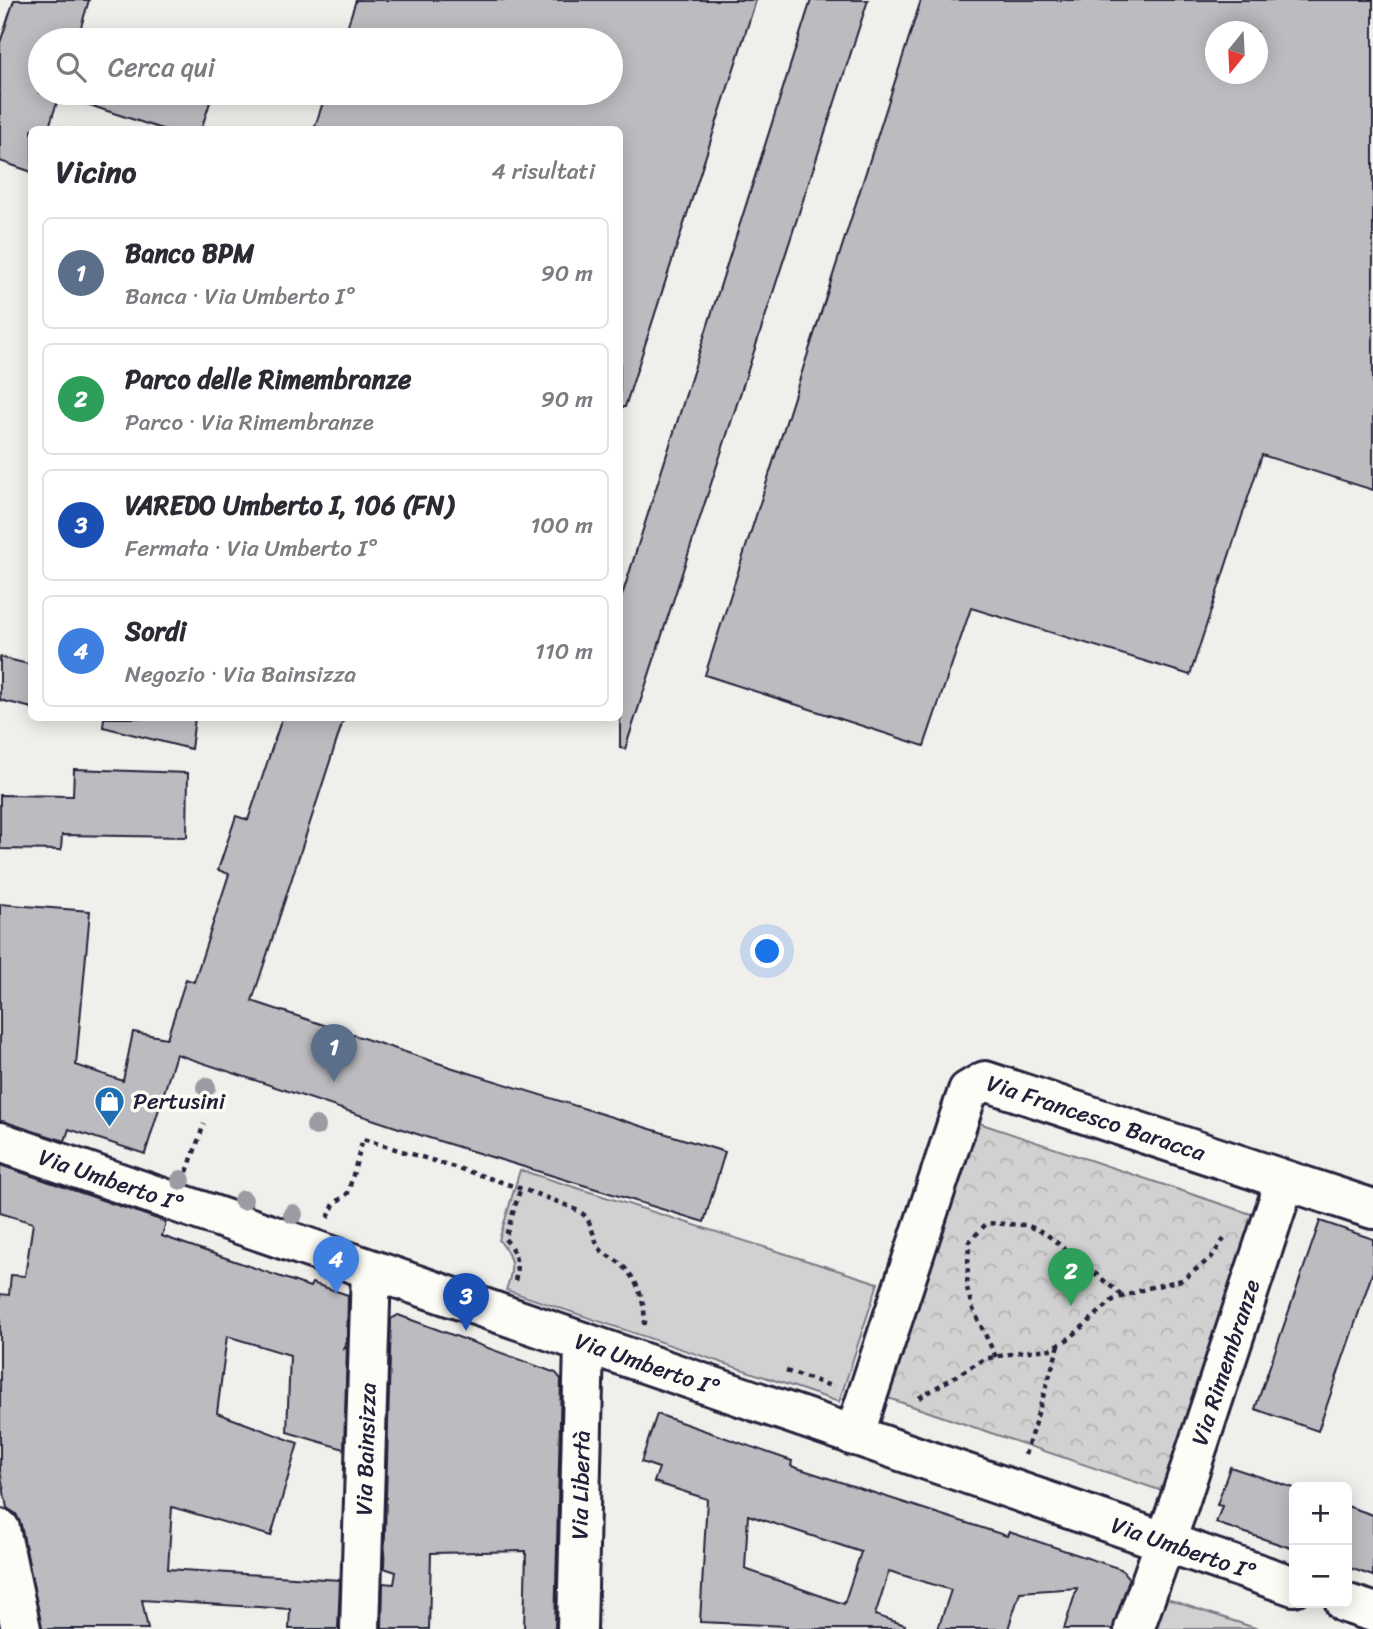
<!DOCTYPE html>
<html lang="it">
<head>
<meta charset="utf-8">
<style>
	:root { --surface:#fff; --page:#f2f2f3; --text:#2b2b33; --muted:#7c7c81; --line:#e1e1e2; --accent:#1f6fb2 }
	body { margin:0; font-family:Sriracha,sans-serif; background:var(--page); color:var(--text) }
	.controls { position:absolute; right:21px; bottom:21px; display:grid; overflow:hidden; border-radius:10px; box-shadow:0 4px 18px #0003 }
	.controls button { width:63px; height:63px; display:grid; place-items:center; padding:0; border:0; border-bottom:2px solid var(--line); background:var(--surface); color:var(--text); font:35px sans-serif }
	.compass { position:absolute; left:1205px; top:21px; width:63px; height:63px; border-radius:50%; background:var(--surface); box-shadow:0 4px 18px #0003; rotate:198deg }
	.you { position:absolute; left:768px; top:952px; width:24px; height:24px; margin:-18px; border:5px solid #fff; border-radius:50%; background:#1a73e8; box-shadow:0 0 0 10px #1a73e833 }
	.badge { display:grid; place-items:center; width:46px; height:46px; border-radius:50%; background:var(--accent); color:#fff; font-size:23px; font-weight:700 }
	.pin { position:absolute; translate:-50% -58px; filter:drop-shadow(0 2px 4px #0008) }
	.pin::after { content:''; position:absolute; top:37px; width:24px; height:21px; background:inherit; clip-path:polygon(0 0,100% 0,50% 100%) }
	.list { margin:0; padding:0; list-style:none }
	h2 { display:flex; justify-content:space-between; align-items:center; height:91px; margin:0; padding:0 28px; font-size:30px }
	h2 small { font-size:23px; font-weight:400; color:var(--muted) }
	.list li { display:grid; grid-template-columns:46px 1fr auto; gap:21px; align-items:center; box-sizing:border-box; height:112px; margin:0 14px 14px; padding:0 14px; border:2px solid var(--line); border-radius:10px }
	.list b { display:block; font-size:26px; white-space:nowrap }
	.list p { margin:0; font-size:23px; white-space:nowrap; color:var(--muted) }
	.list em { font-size:23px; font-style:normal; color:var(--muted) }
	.icon { flex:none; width:38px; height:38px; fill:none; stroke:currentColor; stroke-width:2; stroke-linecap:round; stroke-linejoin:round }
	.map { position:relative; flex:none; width:1373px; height:1629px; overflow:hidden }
	.search { position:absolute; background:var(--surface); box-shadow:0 4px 18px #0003; left:28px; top:28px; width:595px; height:77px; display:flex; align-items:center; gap:18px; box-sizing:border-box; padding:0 24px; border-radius:38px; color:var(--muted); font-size:26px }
	.panel { position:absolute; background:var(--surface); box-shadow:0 4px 18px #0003; left:28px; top:126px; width:595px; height:595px; border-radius:10px }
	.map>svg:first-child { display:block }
</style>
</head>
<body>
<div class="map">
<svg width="1373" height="1629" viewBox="0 0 1373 1629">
	<defs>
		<pattern id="forest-crowns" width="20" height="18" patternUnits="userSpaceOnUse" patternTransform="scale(1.75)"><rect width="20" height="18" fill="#d2d1d1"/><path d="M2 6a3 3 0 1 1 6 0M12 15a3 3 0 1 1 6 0" fill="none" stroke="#b4b3b4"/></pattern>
	</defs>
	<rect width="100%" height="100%" fill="#f0efec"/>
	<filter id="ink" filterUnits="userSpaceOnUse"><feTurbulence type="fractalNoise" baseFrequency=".0143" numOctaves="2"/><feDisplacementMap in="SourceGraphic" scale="14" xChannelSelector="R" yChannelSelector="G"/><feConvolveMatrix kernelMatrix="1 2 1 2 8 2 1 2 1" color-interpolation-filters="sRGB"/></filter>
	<g filter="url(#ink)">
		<path fill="url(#forest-crowns)" stroke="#7a7a86" stroke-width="2" d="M979,1123L1254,1215L1165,1492L888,1398Z"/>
		<path fill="#d2d1d1" stroke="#7a7a86" stroke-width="2" d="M520,1170L878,1283L839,1402L506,1290C514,1268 514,1259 499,1240Z
			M1164,1598L1258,1629H1154Z"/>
		<path fill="#bcbcc0" stroke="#22223b" stroke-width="2" fill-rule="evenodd" d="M14,0H89L77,40H40V93H60L48,130H32V172L0,161V43Z
			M356,0H756L625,407H620V130H314L326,93H611V40H343Z
			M811,0H868L625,749L620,748V602Z
			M921,0H1373V490L1262,455L1190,675L971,608L924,746L705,675ZM1215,32H1257V74H1215Z
			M69,93H213L201,130H165L68,98Z
			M0,657L32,665V708L0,700Z
			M104,718H195L191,749L103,727Z
			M282,718H344L252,1001L450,1067L725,1152L704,1222L426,1137L176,1054L145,1154L69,1129L65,1141L0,1121V904L90,911L76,1065L123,1081L133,1032L167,1038L186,979L194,982L229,874L218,870L236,816L248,820Z
			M74,769L188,773L187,837L62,835L61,850L0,849V795L73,796Z
			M0,1165L166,1222L162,1236L310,1287L312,1283L348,1295L347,1340L344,1349L347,1347L344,1449L287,1432L290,1355L227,1336L217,1413L298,1443L271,1536L172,1507L168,1569L340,1580L338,1629H289L290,1609L142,1600L148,1629H42L21,1525L16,1514L7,1508L0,1471V1294L9,1295L11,1275L25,1276L33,1223L0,1213Z
			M1320,1221L1373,1239V1271L1318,1431L1255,1409Z
			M398,1315L556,1373L561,1379L555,1629H524L526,1551L431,1553L429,1629H382L383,1583L394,1584L396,1572L384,1568L391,1319Z
			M657,1414L792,1461L791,1466L1007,1536L1009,1532L1121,1569L1129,1579L1113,1629H1064L1077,1588L1020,1592L1008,1629H938L951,1590L889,1571L875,1615L905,1625L904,1629H787V1626L700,1622L707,1499L654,1482L659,1468L641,1462ZM748,1515L861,1552L844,1604L745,1569Z
			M1230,1467L1294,1488V1549L1216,1523L1222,1506L1217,1505Z
			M1347,1506L1373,1515V1576L1347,1567Z"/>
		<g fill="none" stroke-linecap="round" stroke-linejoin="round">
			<defs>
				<g id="street">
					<path id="s1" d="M854,1436L968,1091L985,1081L1373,1209"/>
					<path d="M0,1529L21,1629"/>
					<path id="s2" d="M360,1629L371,1270"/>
					<path id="s3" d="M577,1629L584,1344"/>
					<path id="s4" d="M1134,1629L1176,1512L1285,1181"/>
				</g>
				<g id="secondary">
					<path id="s5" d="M0,1142L1294,1586"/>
					<path d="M1345,1603L1373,1612"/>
				</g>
			</defs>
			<use href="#street" stroke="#22223b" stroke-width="44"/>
			<use href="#secondary" stroke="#22223b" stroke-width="44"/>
			<path stroke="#22223b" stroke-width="4.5" stroke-dasharray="5 5" stroke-linecap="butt" d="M187,1172L204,1124
				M328,1218L334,1204L348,1193L363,1139C393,1149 575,1201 585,1216C593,1225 593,1240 601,1250C606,1256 616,1259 622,1265C639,1282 644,1300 645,1323L642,1322
				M515,1281C519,1264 516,1252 505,1239L520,1190
				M996,1357L972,1307L967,1288L969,1242L987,1223L1026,1225L1045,1233L1123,1296
				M786,1371L834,1387
				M919,1398L984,1359L1020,1352L1051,1349L1070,1338L1113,1300L1148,1288L1182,1280L1211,1258L1224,1239
				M1025,1455L1059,1345"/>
			<use href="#street" stroke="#fdfcf7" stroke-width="38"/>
			<use href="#secondary" stroke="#fdfcf7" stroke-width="38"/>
		</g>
		<g fill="#9c9ba3">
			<circle cx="206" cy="1087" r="10"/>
			<circle cx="316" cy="1126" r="10"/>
			<circle cx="181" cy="1180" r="10"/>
			<circle cx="243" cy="1200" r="10"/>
			<circle cx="293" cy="1214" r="10"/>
		</g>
	</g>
	<defs>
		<symbol id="shop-pin" viewBox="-11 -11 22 30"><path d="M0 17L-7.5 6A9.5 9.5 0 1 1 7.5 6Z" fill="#1f6fb2" stroke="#fdfcf7"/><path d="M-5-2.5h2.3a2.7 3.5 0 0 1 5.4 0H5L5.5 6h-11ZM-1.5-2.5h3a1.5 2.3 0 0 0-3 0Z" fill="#fff"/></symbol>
	</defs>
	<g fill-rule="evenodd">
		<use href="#shop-pin" x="92" y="1084" width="35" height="47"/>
	</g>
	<g text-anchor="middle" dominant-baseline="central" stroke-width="7" stroke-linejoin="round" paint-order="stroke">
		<g font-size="23" fill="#22223b" stroke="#fdfcf7" text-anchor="start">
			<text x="133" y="1101">Pertusini</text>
		</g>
		<g font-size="23" fill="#22223b" stroke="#fdfcf7">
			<text stroke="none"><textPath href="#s1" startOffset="500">Via Francesco Baracca</textPath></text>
			<text stroke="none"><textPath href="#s5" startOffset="117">Via Umberto I°</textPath></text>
			<text stroke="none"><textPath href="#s4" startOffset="282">Via Rimembranze</textPath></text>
			<text stroke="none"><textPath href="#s5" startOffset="684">Via Umberto I°</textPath></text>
			<text stroke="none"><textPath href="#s2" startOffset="180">Via Bainsizza</textPath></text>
			<text stroke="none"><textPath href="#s3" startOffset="144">Via Libertà</textPath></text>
			<text stroke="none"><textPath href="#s5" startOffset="1251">Via Umberto I°</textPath></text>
		</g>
	</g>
</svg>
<div class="controls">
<button>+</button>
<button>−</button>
</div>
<svg class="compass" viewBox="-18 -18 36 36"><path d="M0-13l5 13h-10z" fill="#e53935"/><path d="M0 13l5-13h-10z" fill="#7c7c81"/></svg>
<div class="you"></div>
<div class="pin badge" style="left:334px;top:1082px;background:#5c6f8a">1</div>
<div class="pin badge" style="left:1071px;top:1306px;background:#2e9e5b">2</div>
<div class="pin badge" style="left:466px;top:1331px;background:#1a4fb4">3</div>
<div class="pin badge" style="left:336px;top:1294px;background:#3f7fe0">4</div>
<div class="search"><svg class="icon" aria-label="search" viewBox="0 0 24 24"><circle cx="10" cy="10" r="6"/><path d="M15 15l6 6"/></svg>Cerca qui</div>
<section class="panel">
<h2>Vicino<small>4 risultati</small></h2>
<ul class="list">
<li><span class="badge" style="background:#5c6f8a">1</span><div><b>Banco BPM</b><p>Banca · Via Umberto I°</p></div><em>90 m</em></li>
<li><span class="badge" style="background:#2e9e5b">2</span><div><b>Parco delle Rimembranze</b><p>Parco · Via Rimembranze</p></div><em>90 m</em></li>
<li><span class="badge" style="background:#1a4fb4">3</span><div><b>VAREDO Umberto I, 106 (FN)</b><p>Fermata · Via Umberto I°</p></div><em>100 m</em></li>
<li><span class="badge" style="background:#3f7fe0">4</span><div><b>Sordi</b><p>Negozio · Via Bainsizza</p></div><em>110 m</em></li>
</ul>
</section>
</div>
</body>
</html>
